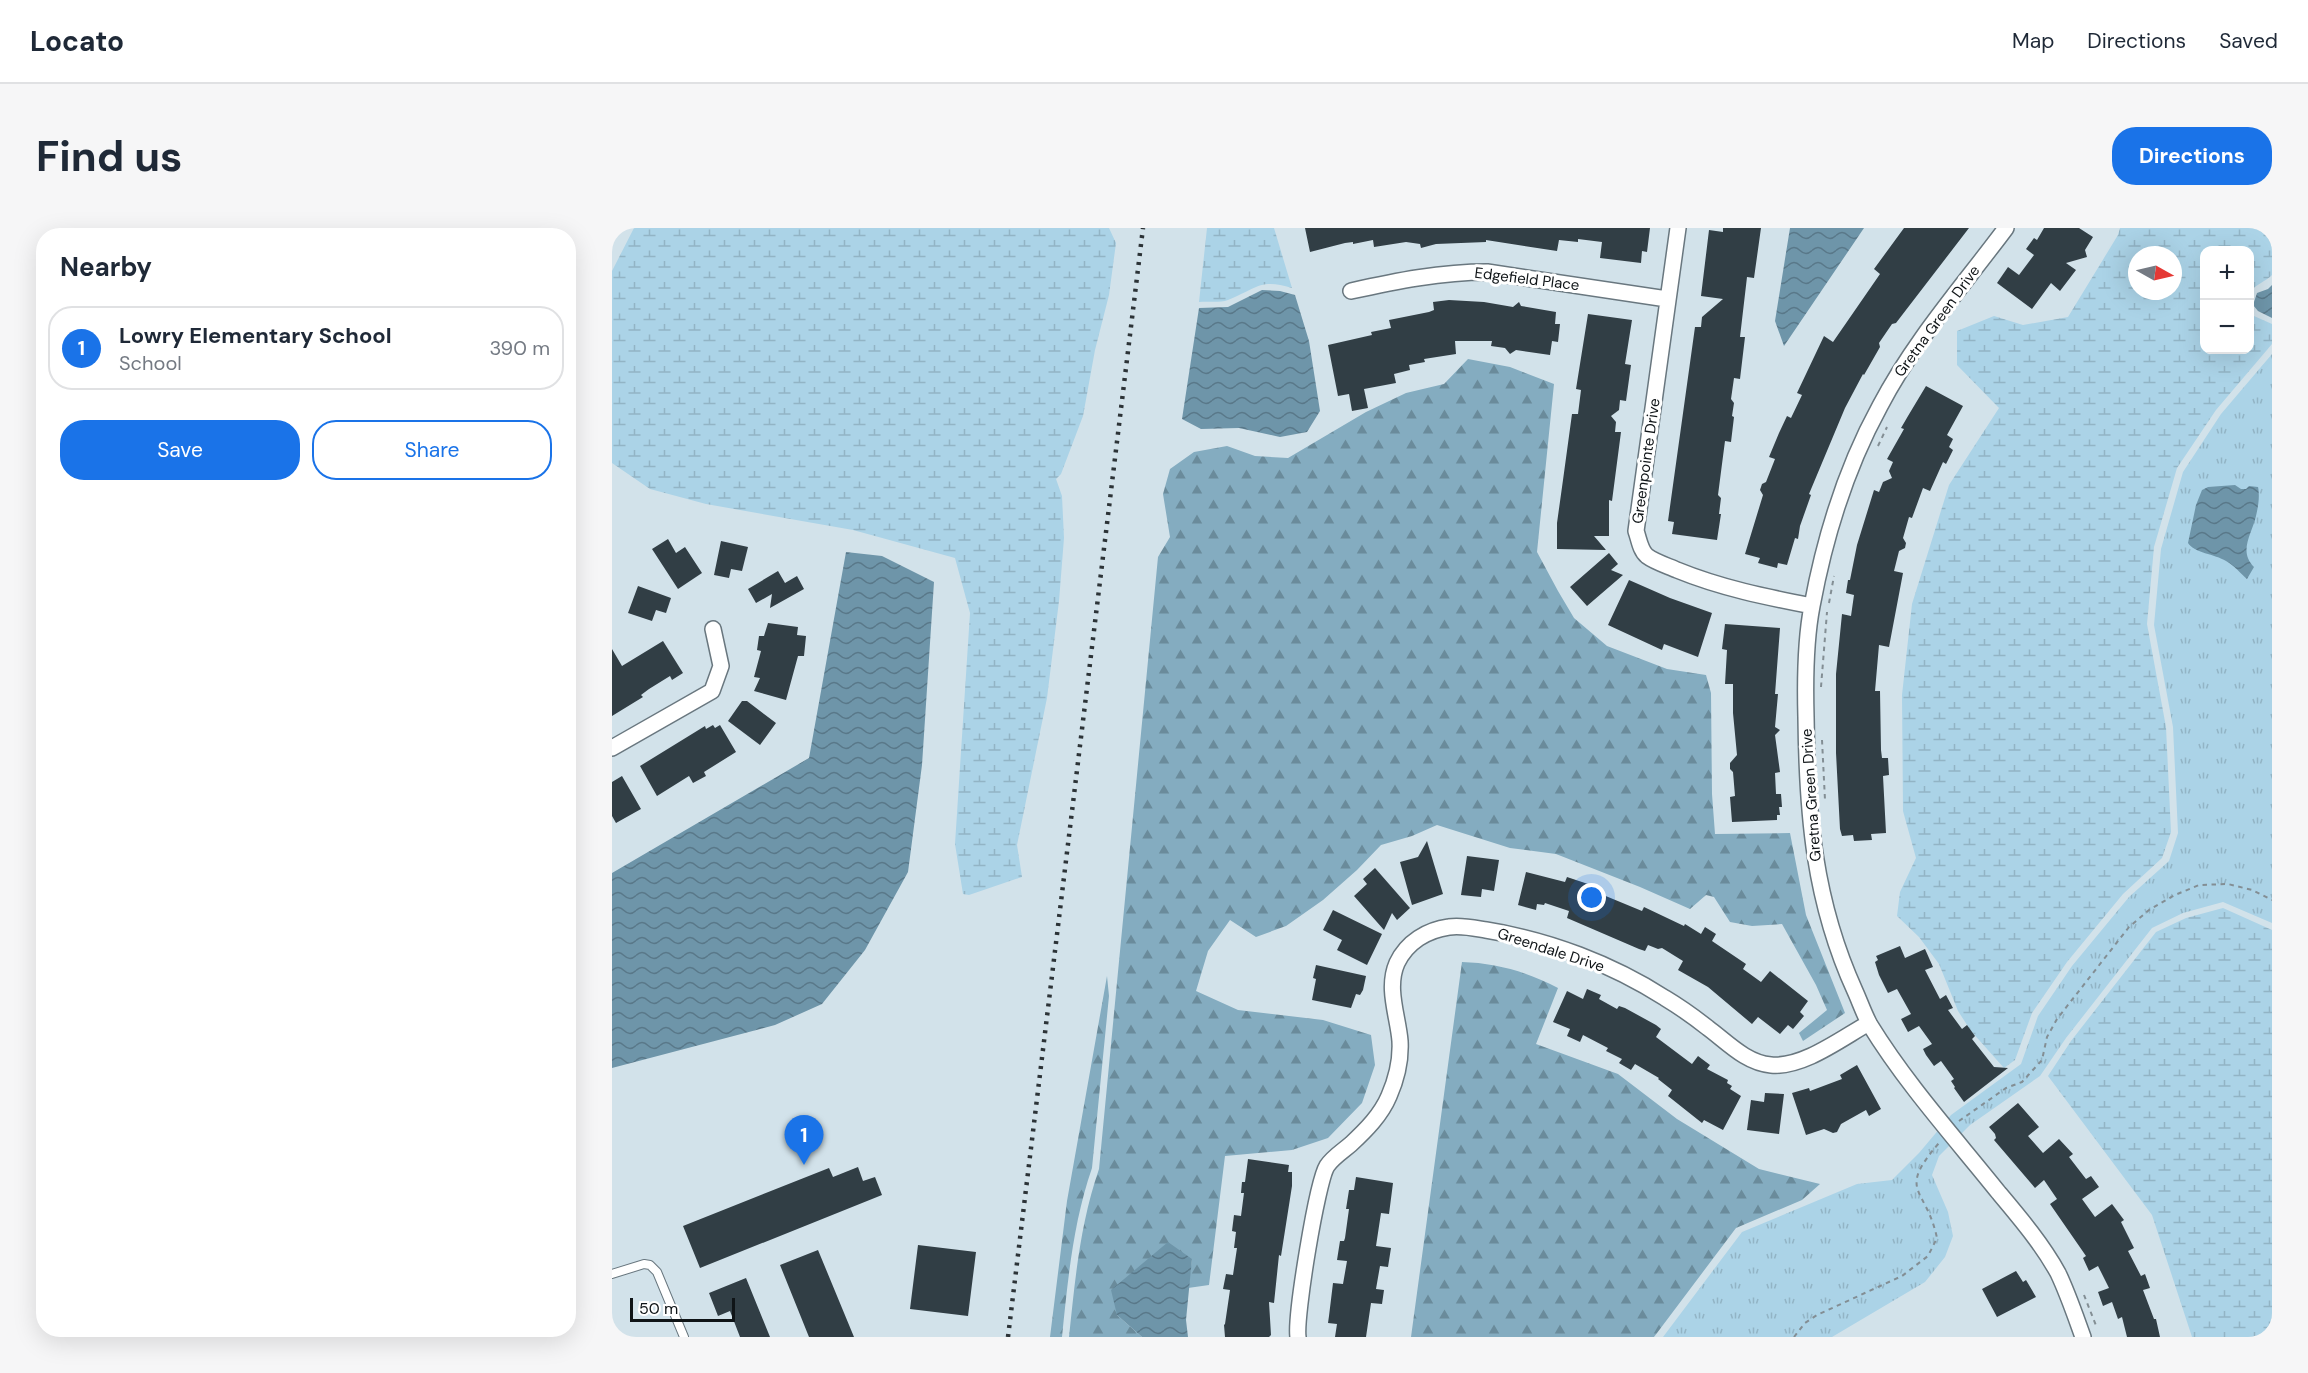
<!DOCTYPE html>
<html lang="en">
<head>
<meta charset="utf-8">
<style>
	:root { --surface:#fff; --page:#f6f6f7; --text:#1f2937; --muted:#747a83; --line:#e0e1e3; --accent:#1a73e8 }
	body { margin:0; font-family:"DM Sans",sans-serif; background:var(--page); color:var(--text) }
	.controls { position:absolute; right:18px; top:18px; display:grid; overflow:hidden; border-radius:12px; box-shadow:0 6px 24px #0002 }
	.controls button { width:54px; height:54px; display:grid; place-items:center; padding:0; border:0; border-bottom:2px solid var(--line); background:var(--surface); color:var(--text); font:30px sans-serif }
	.compass { position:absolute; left:1516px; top:18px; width:54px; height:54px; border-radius:50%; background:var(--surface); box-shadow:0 6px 24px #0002; rotate:98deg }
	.scale { position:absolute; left:18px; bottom:15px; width:105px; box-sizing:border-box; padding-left:6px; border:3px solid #0f1417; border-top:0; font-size:16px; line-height:21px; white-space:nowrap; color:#0f1417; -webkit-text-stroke:4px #fff; paint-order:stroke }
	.you { position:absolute; left:980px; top:670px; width:21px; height:21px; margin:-15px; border:4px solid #fff; border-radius:50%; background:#1a73e8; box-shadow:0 0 0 9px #1a73e833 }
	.badge { display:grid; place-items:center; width:39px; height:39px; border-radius:50%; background:var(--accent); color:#fff; font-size:20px; font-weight:700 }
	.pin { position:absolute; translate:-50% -50px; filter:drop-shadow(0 2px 3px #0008) }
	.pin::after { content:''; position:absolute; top:32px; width:21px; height:18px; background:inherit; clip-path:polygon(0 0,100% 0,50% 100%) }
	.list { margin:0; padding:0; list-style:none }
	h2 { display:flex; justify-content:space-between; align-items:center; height:78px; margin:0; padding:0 24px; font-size:26px }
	h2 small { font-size:20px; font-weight:400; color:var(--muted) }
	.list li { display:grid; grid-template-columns:39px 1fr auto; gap:18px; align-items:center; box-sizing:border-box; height:84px; margin:0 12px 12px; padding:0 12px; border:2px solid var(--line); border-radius:24px }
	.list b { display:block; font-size:22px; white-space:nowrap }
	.list p { margin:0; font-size:20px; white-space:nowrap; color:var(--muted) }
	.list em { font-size:20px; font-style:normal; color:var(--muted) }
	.actions { display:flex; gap:12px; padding:18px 24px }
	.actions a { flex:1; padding:14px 0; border:2px solid var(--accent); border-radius:24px; text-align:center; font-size:21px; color:var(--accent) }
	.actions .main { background:var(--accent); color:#fff }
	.map { position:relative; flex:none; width:1660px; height:1109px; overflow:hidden; border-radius:24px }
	header { display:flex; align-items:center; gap:36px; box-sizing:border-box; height:84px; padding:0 30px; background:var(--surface); border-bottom:2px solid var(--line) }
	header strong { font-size:28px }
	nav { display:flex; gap:33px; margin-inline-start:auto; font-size:21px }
	.intro { display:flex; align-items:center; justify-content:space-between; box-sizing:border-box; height:144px; padding:0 36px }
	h1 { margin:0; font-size:42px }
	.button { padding:15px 27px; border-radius:24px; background:var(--accent); color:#fff; font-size:21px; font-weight:700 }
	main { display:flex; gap:36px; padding:0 36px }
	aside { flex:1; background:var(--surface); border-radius:24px; box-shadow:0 6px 24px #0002 }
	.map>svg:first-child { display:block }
</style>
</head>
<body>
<header>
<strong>Locato</strong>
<nav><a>Map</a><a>Directions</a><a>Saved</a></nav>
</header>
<div class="intro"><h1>Find us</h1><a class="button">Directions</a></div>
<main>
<aside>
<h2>Nearby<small></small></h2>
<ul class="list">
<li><span class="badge">1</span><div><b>Lowry Elementary School</b><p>School</p></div><em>390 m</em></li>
</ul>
<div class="actions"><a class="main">Save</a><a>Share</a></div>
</aside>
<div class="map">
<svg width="1660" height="1109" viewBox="0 0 1660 1109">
	<defs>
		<pattern id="grass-tufts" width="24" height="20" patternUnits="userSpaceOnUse" patternTransform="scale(1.5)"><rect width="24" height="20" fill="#abd3e7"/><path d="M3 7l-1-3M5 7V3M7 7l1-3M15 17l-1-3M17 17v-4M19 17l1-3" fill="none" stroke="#92b4c5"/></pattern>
		<pattern id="forest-firs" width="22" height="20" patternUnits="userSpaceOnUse" patternTransform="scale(1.5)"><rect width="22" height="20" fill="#84acc0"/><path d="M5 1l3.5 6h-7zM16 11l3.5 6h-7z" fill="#6a8b9b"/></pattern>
		<pattern id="wetland-marsh" width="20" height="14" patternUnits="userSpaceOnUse" patternTransform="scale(1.5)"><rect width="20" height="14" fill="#abd3e7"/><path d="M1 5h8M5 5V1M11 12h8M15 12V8" fill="none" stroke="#92b4c5"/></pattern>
		<pattern id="water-waves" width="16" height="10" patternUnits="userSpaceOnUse" patternTransform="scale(1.5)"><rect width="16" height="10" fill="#6e95a9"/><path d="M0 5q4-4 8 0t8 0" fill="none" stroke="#597889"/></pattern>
	</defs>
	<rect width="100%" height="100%" fill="#d2e2ea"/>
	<path fill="url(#grass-tufts)" d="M1660,126V695L1611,674L1571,685L1540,700L1454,810L1428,848L1358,897L1327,928L1320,947L1336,984L1341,1008L1333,1029L1313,1054L1220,1109H1051L1130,1004L1245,956L1280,952L1307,925L1339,887L1409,836L1426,788L1460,738L1517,669L1557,633L1566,605L1561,499L1542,397L1549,321L1571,244L1609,186Z"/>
	<path fill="url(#forest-firs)" d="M856,131L898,139L942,156L925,324L946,363L962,390L995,418L1055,441L1094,447L1099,465L1100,566L1103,606L1178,605L1194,687L1233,785L1191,813L1187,805L1215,782L1204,757L1170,696L1140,698L1118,694L1102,669L1094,667L1078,681L1028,659L944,626L898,620L825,597L800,608L769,617L745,642L711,672L674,698L644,709L618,692L596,723L584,763L626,782L711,792L759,807L763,837L750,875L716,910L680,922L613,928L597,1057L576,1060L580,1031L505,1087L530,1109H457C463,1052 468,996 487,941L546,329L558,309L551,266L558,241L582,224L615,218L643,228L676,230L754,184L794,165L832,156Z
		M850,734C884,735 916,744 946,760L924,816L1006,846L1065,891L1147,941L1208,956L1190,972L1124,1000L1042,1109H799Z
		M495,748L497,768L480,940C461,995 456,1051 450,1109H438L455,973Z"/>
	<path fill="url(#wetland-marsh)" fill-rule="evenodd" d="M22,0H497L504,15L497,67L483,122L471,188L449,246L444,251L450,268L452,310L447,373L435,470L405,617L410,649L357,667L351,666L343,616L358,385L343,330L241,302L94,276L38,261L0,235V43Z
		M595,0H662L680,60C648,50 644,61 616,72C608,75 596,73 587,74Z
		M1508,0H1660V47C1653,54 1644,56 1638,64V22H1592V122H1638V83L1642,88L1660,96V116L1604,182L1565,240L1542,319L1535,396L1554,499L1559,604L1550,630L1511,666L1455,734L1420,785L1403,832L1392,840L1359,803L1346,783L1327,736L1307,709L1285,688L1288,664L1304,630L1291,583L1290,467L1300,376L1337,257L1387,180L1345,137V103L1382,88L1411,97L1456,89L1506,7ZM1525,27H1561V63H1525Z
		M1611,680L1660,702V1109H1580L1540,987L1436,848L1459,813L1544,704L1574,690Z"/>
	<path fill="url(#water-waves)" d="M1178,0H1252L1172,118L1163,93Z
		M1660,57V90L1646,83L1641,77L1645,65L1656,61Z
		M650,62L668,63L683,67L697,113L708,183L695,204L668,209L627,200L589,201L570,191L587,80L616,79Z
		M1623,257L1629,261H1634L1637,258L1646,259C1648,269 1646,279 1644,288C1640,306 1626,323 1642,339L1635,351C1629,346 1623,338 1614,333C1603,326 1582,325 1576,315L1584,277L1590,262L1596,259Z
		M234,324L270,328L322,354L310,537L296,644L253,722L210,776L163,797L0,840V645L197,530Z
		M556,1014L580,1031L574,1092L576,1109H530L505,1087L499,1062Z"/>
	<path fill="#313e45" d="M693,0H1038L1035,24L1030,23L1029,35L988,30L990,14L966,11V14L947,12L945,23L874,12V14L824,16L809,20L808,16L794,14L762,19L761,12L741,16V14L733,15L698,24Z
		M1111,0H1149L1142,50L1135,49L1128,109H1133L1128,151L1122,150L1119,171L1122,175L1120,188L1122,189L1119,214L1113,213L1110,236L1106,267L1109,270L1107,286H1109L1105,312L1060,306L1062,294L1056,293L1083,99H1089L1090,89L1111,71L1089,68L1097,2L1111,4Z
		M1292,0H1357L1284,95L1280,96L1267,115L1268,119L1252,147L1251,146L1233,180L1197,266L1199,267L1188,298L1186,311L1183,310L1175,337L1166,335L1165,340L1146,335L1148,330L1133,326L1151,267L1148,262L1150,256L1154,254L1163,231L1157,229L1167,205L1175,188L1179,190L1190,167L1185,165L1212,108L1221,114L1268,46L1262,41Z
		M1432,0H1467L1481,9L1473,22L1475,29L1454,35L1464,42L1448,63L1439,55L1420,81L1385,55L1396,39L1407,47L1422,27L1414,21L1422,10L1425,12Z
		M837,72L872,74L901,79L907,74L909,78L944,84L943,96H948L946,114L940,113L938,127L904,122L898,126L893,120L879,118L880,113H843L844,126L812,131L813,134L797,137L798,142L782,146L784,155L752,161L756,180L740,183L737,166L726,168L716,117L760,107L759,104L779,100L777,92L817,84L822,82L821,74Z
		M976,86L1020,92L1013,136L1019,137L1014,173L1008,172L1007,182L999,188L1004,194L1003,204H1009L1000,273L997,272V308H982L994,322L945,321V295L951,252L960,186H966L969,162L964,161Z
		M1314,158L1351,178L1335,207L1341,211L1337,219L1341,222L1334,236L1331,234L1318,263L1311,260L1300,290L1297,289L1291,310L1294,315L1293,320L1287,323L1282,343L1291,345L1277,419L1267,417L1263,463H1268L1269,522L1270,530H1276L1277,547L1271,548L1274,605L1259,606L1260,612L1242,613L1241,607L1230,608L1228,601L1224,525V446L1230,386L1239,388L1242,367L1234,365L1236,352H1238L1245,317L1262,262L1267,264L1271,254L1280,250L1277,243L1281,234L1275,231L1292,201L1289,200L1296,188Z
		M56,311L64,325L73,319L90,345L66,361L40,321Z
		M109,313L136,319L130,343L119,341L117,350L102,347Z
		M997,325L1006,336L999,342L1011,347L975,378L958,359Z
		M166,343L173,355L185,348L192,361L158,380L160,366L144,375L136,361Z
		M1017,352L1058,370L1100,385L1086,429L1052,416L1050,422L996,397Z
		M26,358L59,370L54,385L44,382L40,393L16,385Z
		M156,395L186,399L185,407L194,408L192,428H186L174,472L142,463L148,450L142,449L149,423L145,422L147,408H152Z
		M1113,396L1168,400L1163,466H1166L1163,499L1168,502L1163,507L1168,544L1163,545L1164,566H1169L1170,579H1167L1168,587H1165V592L1120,594L1118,569L1123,568L1121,544L1118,541V535L1125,527L1121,485V456H1113L1115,422L1110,421Z
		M51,413L71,445L60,452L58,448L37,461L29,467L31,469L0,488V421L10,438Z
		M130,473H135L164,495L148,517L116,493Z
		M101,497L103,500L108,497L124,524L92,544L94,548L81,555L77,548L45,568L28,538L93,498L94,501Z
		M10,548L29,581L4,595L0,588V554Z
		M815,613L831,666L800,677L788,634L806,629Z
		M855,628L887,632L882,663L870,661L869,669L849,667Z
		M763,640L798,680L785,692L780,685L772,702L742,668L755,656L751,651Z
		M914,644L953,654L955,649L985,659L984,664L1030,683L1032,679L1072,698L1073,696L1089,706L1093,699L1104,706L1100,713L1134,736L1131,741L1149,754L1158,743L1196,773L1188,784L1192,788L1181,801L1176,797L1168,806L1146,789L1140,796L1096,759L1066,742L1071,733L1050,720L1046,721L1036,717L1033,723L1027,721L955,690L957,683L933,675L932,677L925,676L924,682L906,677Z
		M721,682L770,706L755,737L725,722L730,712L711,702Z
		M1288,718L1293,730L1313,721L1321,739L1313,742L1328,771L1334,767L1341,780L1336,782L1350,801L1355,797L1363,808L1360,811L1382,839L1396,840L1352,874L1342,860L1343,859L1339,853L1342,851L1329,833L1322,838L1314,827L1311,821L1320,816L1307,798L1296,804L1289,791L1299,786L1285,761L1276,765L1267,747L1263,734L1266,732L1264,728Z
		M704,737L754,748L751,762L748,767L744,766L739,780L700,772L704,751L701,750Z
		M975,761L989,767L987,771L1005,781L1007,778L1013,780L1044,797L1049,801L1044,809L1080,836L1086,828L1098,837L1095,841L1116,852L1115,855L1120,858L1118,861L1129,868L1111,902L1092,892L1090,895L1056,868L1060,862L1046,851L1047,850L1023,836L1019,842L1007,835L1010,831L994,823L996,820L971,807L968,814L955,808L958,801L941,794L955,763L971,771Z
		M1245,837L1269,881L1257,888L1254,882L1229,896L1225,904L1221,905L1212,901L1194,907L1180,865L1197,860L1198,863L1230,851L1228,847Z
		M1153,865L1172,866L1167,906L1135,902L1139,872L1152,874Z
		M1406,875L1427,899L1416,908L1431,925L1447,911L1461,926L1457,929L1474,951L1479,948L1487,959L1470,971L1483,989L1500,976L1512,992L1509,994L1522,1020L1516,1023L1529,1048L1533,1046L1538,1060L1531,1062L1542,1091H1544L1548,1109H1515L1510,1089L1506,1091L1500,1074L1491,1078L1486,1064L1497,1060L1486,1038L1477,1043L1471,1030L1474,1028L1438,976L1445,971L1432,952L1423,960L1382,912L1384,910L1383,906L1377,899Z
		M636,931L677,937L676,944H680V958L669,1028L667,1027L662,1075L657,1074L659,1107L657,1109H613L612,1097L613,1096L618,1062L611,1061L614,1046L621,1047L625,1020H622L624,1004L620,1003L622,987L629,988L632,965H629L630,954H633Z
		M246,939L251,953L263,949L270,967L88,1040L71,998L217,940L221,949Z
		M744,949L781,955L777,986L769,985L764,1018L779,1020L776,1039L768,1038L764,1061L772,1062L770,1076L759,1075L754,1109H723L725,1096L716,1095L717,1088L721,1055L731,1056L735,1033L725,1032L728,1013H732L733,1010L737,981H734L737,962H742Z
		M306,1017L364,1024L356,1088L298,1081Z
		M206,1022L242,1109H197L168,1037Z
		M1404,1043L1411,1054L1414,1052L1424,1069L1385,1089L1370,1061Z
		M134,1050L158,1109H128L118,1083L106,1088L97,1065Z"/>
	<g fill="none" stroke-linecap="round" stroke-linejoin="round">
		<defs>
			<path id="lane" d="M0,1046L32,1036L38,1037L45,1044L72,1109"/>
			<path id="street" d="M1066,0L1024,303C1027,311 1028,322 1035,328C1043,334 1056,338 1065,342C1109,360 1154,369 1200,378
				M1394,0C1350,59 1302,113 1268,178C1234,240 1213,308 1200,378C1193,414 1193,453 1194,489C1195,587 1202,673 1243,763C1248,774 1252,786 1258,797C1295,857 1343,910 1387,965C1408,990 1430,1016 1446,1045C1456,1066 1463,1087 1471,1109
				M739,63C784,53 829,44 875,44L1055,71
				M0,520L100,463L109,438L101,401
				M686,1109C683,1089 705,954 715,938C721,929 731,923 739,916C754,902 769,887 777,868C784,852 789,831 788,813C786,788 774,760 785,735C795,714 815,702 837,699C849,697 862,700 874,702C937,712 1000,736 1053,770C1068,779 1082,789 1096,800C1115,814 1134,835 1159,837C1191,840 1230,810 1257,795"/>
		</defs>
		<use href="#lane" stroke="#69777f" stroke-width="10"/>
		<use href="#street" stroke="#69777f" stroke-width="18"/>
		<path stroke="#838e94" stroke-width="2" stroke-dasharray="4.5 4.5" stroke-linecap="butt" d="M1266,218L1275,199
			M1217,375L1222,348
			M1209,459L1215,384
			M1210,512L1213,572
			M1347,893L1394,860L1410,854L1430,832L1435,809L1445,791L1517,699L1537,682L1563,667L1587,657L1616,656L1640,662L1660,672
			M1472,1067L1485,1100
			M1182,1109L1193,1095L1205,1087L1290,1048L1316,1028L1325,1010C1314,958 1284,965 1327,915"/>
		<use href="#lane" stroke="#fff" stroke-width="8"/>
		<use href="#street" stroke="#fff" stroke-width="15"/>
		<path stroke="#2c3337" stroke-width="4.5" stroke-dasharray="3 6" stroke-linecap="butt" d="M396,1109L531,0"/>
	</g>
	<g text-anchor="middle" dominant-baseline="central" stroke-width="6" stroke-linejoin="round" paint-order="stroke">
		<g font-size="15" fill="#0f1417" stroke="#fff">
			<text transform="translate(915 51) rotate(7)">Edgefield Place</text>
			<text transform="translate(1325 93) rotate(-54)">Gretna Green Drive</text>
			<text transform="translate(1034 233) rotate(-82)">Greenpointe Drive</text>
			<text transform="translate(1199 567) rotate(-94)">Gretna Green Drive</text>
			<text transform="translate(939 722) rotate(18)">Greendale Drive</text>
		</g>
	</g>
</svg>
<div class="controls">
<button>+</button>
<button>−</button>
</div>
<svg class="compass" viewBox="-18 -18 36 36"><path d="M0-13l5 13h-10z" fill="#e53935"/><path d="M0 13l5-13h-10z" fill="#747a83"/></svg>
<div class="scale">50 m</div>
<div class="you"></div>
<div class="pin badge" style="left:192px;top:937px">1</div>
</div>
</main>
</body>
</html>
